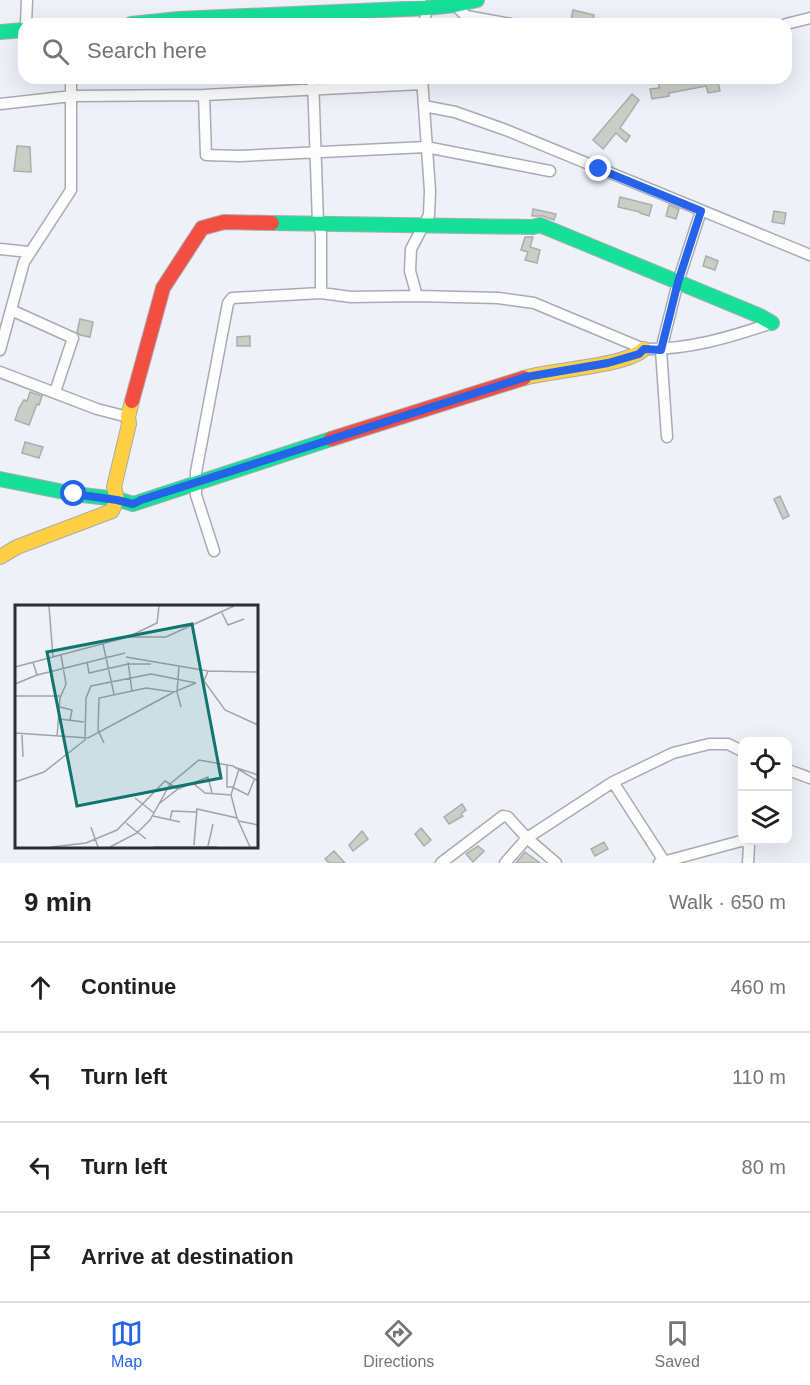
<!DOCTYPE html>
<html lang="en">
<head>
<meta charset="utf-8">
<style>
	:root { --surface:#fff; --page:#f2f2f2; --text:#202124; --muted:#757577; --line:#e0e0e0; --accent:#2563eb }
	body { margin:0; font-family:Arial,sans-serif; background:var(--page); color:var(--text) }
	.controls { position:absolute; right:18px; bottom:18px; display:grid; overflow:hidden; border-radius:12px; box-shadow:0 6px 24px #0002 }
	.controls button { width:54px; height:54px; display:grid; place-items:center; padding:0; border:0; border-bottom:2px solid var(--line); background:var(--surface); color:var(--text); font:30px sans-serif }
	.stop { position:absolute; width:18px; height:18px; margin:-14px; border:4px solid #2563eb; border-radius:50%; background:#fff }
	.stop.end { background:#2563eb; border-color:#fff; box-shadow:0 2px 6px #0008 }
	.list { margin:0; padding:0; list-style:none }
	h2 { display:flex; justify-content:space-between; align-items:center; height:78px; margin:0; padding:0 24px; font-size:26px }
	h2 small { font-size:20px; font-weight:400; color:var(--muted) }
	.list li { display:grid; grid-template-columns:39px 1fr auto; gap:18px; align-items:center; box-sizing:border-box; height:90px; padding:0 24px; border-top:2px solid var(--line) }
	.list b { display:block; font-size:22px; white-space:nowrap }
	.list em { font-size:20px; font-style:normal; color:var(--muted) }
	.icon { flex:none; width:33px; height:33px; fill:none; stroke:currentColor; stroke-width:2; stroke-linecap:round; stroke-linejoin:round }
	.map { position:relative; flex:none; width:810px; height:863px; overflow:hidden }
	.search { position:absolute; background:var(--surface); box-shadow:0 6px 24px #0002; left:18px; right:18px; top:18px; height:66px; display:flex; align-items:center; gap:15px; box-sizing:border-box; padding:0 21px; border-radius:18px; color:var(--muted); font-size:22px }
	.sheet { height:438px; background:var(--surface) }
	nav { display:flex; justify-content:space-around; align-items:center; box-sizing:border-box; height:84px; border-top:2px solid var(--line); background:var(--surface); font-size:16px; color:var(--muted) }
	nav a { display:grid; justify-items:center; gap:3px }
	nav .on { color:var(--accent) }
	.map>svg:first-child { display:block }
</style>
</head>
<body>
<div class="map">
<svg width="810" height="863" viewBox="0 0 810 863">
	<rect width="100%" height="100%" fill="#eff1f9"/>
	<path fill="#cbcec5" stroke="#acadae" stroke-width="1.5" d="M573,10L594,15L592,24L571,20Z
		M658,78H717L720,91L708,93L706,86L669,93V96L652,99L650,89L659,88Z
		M632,94L639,100L620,128L630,136L626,142L616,133L603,149L593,140Z
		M17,146L30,147L31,172L14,171Z
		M620,197L652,205L649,216L640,213V212L618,207Z
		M669,205L679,209L676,219L666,216Z
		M533,209L556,214L554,220L543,216H532Z
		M774,211L786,213L784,224L772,222Z
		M525,237H533L530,247L540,250L537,263L525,260L528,252L521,250Z
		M706,256L718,261L715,270L703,266Z
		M80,319L93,322L90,337L80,335L77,332Z
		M250,336V346H237V337Z
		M30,392L42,396L39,405L37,404L29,425L15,420L19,408L24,400L27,401Z
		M25,442L43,447L39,458L22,453Z
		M780,496L789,516L783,519L774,499Z
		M462,804L466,810L461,814L463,816L449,824L444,817Z
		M421,828L431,840L424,846L415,834Z
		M362,831L368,839L353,851L349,845Z
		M604,842L608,849L595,856L591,849Z
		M478,846L484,851L473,862L466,854Z
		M334,851L345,863H329L325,859Z
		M525,852L540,863H516Z"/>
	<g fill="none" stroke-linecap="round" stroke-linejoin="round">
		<defs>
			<path id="street" d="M455,5L466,16L511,24
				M26,24L27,0
				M425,24L426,8
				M786,24L810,18
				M313,78L318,223L321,234V293
				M204,95L206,155L240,156L426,147L550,171
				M0,104L72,96L204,95L422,84
				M424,106L455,112L506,130L810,255
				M0,249L29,252
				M417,296L410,271L411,249L429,215L430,191L422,78
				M11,310L73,338L55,392
				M0,350L24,262L71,190V78
				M0,372L97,409L128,417
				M667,437L661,350L678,282L701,211
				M214,551L196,495V472L228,303L232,298L321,293L351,297L417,296L498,298L534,303L644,349C688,350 731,337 772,323
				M788,770L810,778
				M613,782L664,861
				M441,863L503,816L508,817L527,838L556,863
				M505,863L527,838L613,782L673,753L709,744H728L742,751
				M659,863L741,841H746L749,846L748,863"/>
			<path id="fast" d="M131,24L179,19L426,8L455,5L477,0
				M0,32L24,30
				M272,223L533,227L540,225L760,316L772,323
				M0,479L74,494L117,499L133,504L331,439"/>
			<path id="slow" d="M524,378C551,370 627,366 644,349
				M0,557L17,547L112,511L117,499L114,487L129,424L128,417L132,401"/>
			<path id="jam" d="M132,401L163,288L202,228L224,222L272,223
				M331,439L524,378"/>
		</defs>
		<use href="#street" stroke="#a9abb0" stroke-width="13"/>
		<use href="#fast" stroke="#a9abb0" stroke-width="16"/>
		<use href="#slow" stroke="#a9abb0" stroke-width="16"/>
		<use href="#jam" stroke="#a9abb0" stroke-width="16"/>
		<use href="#street" stroke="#fdfdfe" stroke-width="10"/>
		<use href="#fast" stroke="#16e098" stroke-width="14"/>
		<use href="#slow" stroke="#ffcf43" stroke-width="14"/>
		<use href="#jam" stroke="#f24e42" stroke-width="14"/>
	</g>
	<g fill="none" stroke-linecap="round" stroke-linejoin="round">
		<path stroke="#2563eb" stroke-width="8" d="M74,494L117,500L133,504L141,500L526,377L608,363L639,354L644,349L661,350L678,282L701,211L599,169"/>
	</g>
	<g transform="translate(15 605)">
		<rect width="243" height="243" fill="#eff1f9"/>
		<path fill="none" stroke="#a1a3aa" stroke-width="1.5" d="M34,1L38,52M207,8L213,20L229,14M113,32H151L219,1M88,39L99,89M111,52L193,66M18,57L22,70L110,48M72,57L74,68L113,59H136M113,57L117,86M164,61L162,87L166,102M0,62L113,32L142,18L144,1M243,67L193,66L189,76L210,105L243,120M0,79L22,70M0,91H46M45,102L57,105L55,115M44,114L69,117M0,128L73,133L159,87M7,130L8,152M42,132L45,93L51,79L46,50M89,138L83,125L84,93L131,83L159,87L181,78M212,159V182H219M222,163L243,170M0,177L29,167L70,135L71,93L76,81L136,69L181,78M179,179L190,188L216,190L224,164M219,183L233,190L239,175M216,190L222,213M120,193L139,208M145,198L163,184L193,172L197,188M138,211L165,217M155,215L157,206L181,207M224,216L243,220M111,218L131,234M76,222L83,242M179,240L182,204L222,213L235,242M193,241L198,219M36,242L71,238L102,225L150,176L163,184M95,242L122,228L135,215L155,179L184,155L218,161L243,176M138,242H202"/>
		<path fill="#0f766e" fill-opacity="0.15" stroke="#0f766e" stroke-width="3" d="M177,19L206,173L62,201L32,47Z"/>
		<rect width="243" height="243" fill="none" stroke="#2c2e33" stroke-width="3"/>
	</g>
</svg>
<div class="controls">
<button><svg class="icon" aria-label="locate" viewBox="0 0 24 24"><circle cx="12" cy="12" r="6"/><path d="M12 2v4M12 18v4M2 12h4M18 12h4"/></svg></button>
<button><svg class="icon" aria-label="layers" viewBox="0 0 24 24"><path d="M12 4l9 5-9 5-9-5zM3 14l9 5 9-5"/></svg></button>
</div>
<div class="stop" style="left:74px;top:494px"></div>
<div class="stop end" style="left:599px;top:169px"></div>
<div class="search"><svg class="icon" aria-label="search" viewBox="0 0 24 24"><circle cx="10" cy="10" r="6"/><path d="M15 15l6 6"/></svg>Search here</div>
</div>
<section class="sheet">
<h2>9 min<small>Walk · 650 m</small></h2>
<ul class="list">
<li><svg class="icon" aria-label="ahead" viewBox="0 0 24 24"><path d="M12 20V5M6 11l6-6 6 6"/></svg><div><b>Continue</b></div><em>460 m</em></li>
<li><svg class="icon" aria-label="left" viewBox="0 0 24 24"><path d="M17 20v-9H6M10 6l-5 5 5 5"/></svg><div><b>Turn left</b></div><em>110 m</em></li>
<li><svg class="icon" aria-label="left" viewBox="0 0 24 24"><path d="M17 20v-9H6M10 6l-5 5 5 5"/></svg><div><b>Turn left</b></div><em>80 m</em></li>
<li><svg class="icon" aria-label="arrive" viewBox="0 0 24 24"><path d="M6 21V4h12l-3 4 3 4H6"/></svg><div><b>Arrive at destination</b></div></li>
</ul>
</section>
<nav>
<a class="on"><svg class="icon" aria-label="map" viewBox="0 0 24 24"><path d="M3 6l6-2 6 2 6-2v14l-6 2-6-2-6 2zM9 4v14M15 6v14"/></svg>Map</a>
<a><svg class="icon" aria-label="directions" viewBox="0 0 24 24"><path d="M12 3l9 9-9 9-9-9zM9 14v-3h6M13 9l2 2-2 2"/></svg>Directions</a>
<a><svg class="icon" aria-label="saved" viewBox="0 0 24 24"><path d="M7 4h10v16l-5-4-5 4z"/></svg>Saved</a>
</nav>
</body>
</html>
